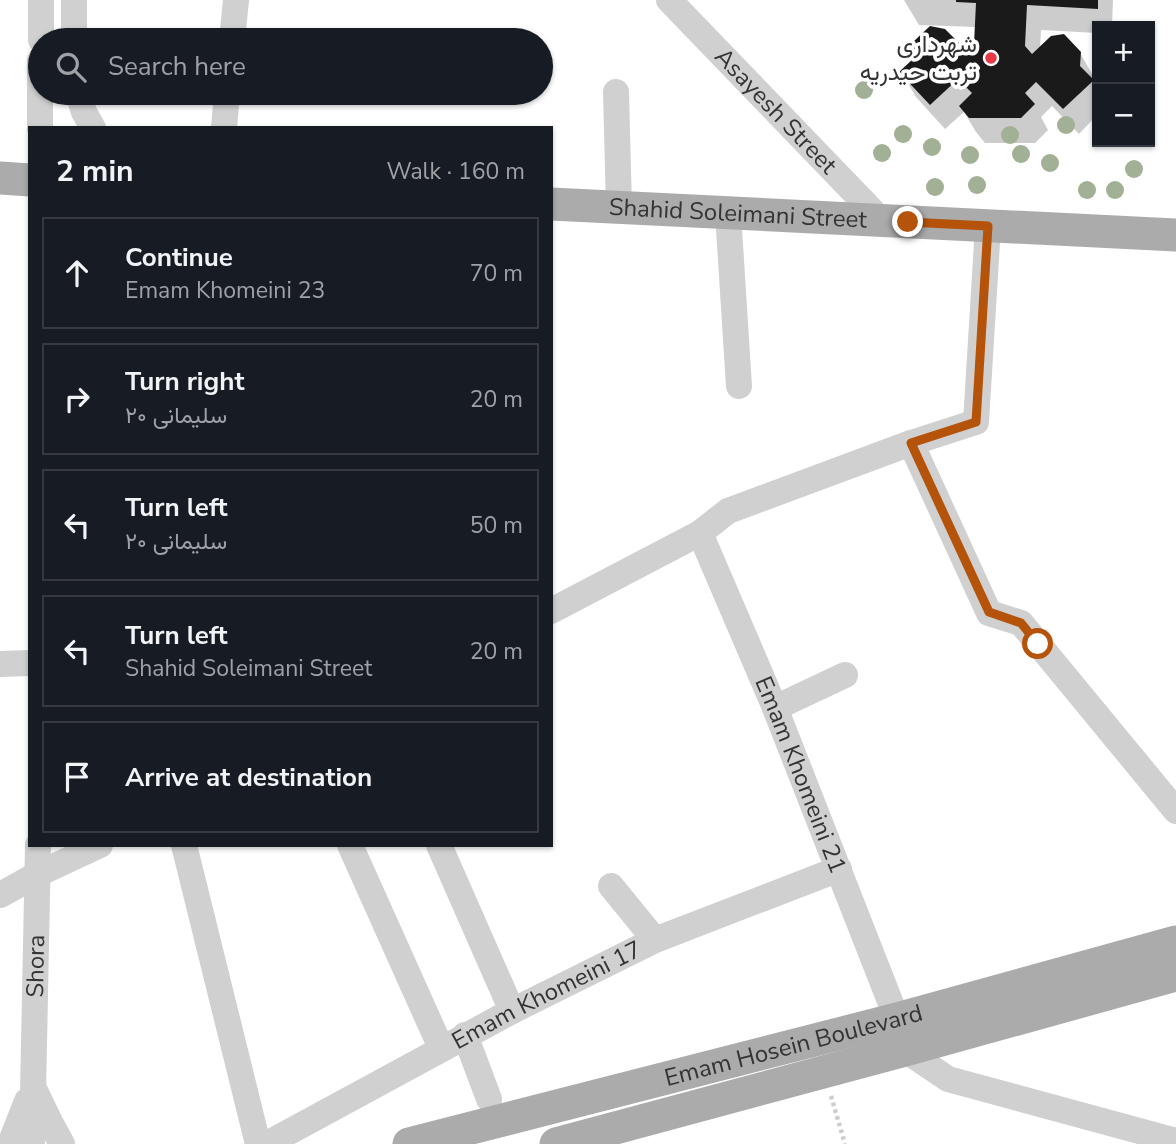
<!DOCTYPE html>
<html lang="en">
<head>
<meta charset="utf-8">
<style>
	:root { --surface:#171b24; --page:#20242c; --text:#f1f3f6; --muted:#9ea1a6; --line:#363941 }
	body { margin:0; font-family:"Nunito Sans",Vazirmatn,sans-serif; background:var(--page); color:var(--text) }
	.controls { position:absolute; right:21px; top:21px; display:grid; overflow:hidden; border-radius:0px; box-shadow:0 2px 5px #0004 }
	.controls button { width:63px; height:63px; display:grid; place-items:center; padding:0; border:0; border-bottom:2px solid var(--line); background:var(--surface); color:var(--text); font:35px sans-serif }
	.stop { position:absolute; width:21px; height:21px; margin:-16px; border:5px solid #b45309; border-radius:50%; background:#fff }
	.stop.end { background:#b45309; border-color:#fff; box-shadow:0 2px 7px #0008 }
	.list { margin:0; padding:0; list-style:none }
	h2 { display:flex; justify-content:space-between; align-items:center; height:91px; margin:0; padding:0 28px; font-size:30px }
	h2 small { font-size:23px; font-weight:400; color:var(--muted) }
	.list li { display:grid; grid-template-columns:46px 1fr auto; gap:21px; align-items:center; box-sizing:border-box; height:112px; margin:0 14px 14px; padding:0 14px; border:2px solid var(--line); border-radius:0px }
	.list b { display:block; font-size:26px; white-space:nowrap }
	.list p { margin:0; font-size:23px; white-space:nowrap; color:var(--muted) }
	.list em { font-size:23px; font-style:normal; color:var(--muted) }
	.icon { flex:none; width:38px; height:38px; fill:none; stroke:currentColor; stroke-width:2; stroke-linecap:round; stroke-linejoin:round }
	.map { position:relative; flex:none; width:1176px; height:1144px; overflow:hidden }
	.search { position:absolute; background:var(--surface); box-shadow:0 2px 5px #0004; left:28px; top:28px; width:525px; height:77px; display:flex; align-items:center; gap:18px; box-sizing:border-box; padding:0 24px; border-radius:38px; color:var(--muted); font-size:26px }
	.panel { position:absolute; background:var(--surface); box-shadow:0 2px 5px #0004; left:28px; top:126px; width:525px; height:721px; border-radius:0px }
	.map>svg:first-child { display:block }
</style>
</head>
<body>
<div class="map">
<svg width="1176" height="1144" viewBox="0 0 1176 1144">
	<rect width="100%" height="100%" fill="#fff"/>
	<path fill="#0003" d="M904,0H1113L1112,26H1097V33L1041,30L1040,49L1080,53L1095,79L1094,85L1097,89V115L1079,134L1052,106L1041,117L1048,130L1035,143H985L976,132L964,112L945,129L916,97L901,72L967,54L976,45V27L919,25Z"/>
	<path fill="#1a1a1a" d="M956,0H1098V9L1027,5L1025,46L1032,54L1051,36L1064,34L1081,52L1080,66L1094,80L1063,109L1036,82L1025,93L1035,104L1021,118H969L959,106L972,93L958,79L930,105L899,72L914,58L913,42L930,26L945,29L967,51L974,44L976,3L956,2Z"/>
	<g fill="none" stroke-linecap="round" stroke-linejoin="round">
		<path stroke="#cdcdcd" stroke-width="4.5" stroke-dasharray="3.5 3.5" stroke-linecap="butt" d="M831,1096L845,1144"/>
		<g stroke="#d0d0d0" stroke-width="26">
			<path id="s1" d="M669,0L882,221"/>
			<path d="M41,40V0"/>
			<path d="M74,40V0"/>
			<path d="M232,40L236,0"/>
			<path d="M40,61V128"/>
			<path d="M616,92L619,208"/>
			<path d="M78,93L84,112L93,128"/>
			<path d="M224,128L227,93"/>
			<path d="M728,213L739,386"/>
			<path d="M911,443L989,613L1021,623L1176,811"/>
			<path id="s2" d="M700,533L775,708L897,1019"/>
			<path d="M551,611L700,533L728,511L911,443L976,422L988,226"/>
			<path d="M0,664L30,663"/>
			<path d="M775,708L845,675"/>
			<path d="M184,845L258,1144"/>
			<path d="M350,845L441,1048"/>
			<path d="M439,845L512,1011"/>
			<path d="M611,886L655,940"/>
			<path d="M0,895L38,874L100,845"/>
			<path d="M465,1035L489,1099"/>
			<path d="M905,1050L948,1079L1176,1141"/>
			<path d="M35,1091L50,1122L62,1144"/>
			<path d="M10,1144L27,1101"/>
			<path id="s3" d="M32,1144L38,845"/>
			<path id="s4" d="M267,1144L512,1011L655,940L839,869"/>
		</g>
		<g stroke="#ababab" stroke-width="33">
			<path d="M0,178L30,180"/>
			<path id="s5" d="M551,204L1176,235"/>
			<path id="s6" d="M409,1144L897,1019L1176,942"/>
			<path d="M556,1144L905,1050L1176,975"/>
		</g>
	</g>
	<g fill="#a2b095">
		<circle cx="864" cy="90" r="9"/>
		<circle cx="1066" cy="125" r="9"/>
		<circle cx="903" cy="134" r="9"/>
		<circle cx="1010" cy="135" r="9"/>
		<circle cx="932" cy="147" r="9"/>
		<circle cx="882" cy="153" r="9"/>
		<circle cx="1021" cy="154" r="9"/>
		<circle cx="970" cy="155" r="9"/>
		<circle cx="1050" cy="163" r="9"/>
		<circle cx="1134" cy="169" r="9"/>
		<circle cx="977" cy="185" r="9"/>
		<circle cx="935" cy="187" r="9"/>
		<circle cx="1087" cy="190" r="9"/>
		<circle cx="1115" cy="190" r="9"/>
	</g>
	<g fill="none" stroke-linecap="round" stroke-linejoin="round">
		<path stroke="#b45309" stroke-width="9" d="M908,222L988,226L976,422L911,443L989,612L1021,623L1038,644"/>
	</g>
	<circle fill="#e63946" stroke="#fff" stroke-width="2.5" cx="991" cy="58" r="7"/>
	<g text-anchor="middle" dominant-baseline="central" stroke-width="7" stroke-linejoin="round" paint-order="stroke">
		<g font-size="24" fill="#333" stroke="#fff" text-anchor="end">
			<text x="977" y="44">شهرداری<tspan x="977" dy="28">تربت حیدریه</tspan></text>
		</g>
		<g font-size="24" fill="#333" stroke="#fff">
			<text stroke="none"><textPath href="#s1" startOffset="154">Asayesh Street</textPath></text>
			<text stroke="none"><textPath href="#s5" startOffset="187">Shahid Soleimani Street</textPath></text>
			<text stroke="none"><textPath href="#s2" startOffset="262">Emam Khomeini 21</textPath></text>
			<text stroke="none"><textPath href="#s3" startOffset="178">Shora</textPath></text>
			<text stroke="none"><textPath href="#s4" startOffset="317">Emam Khomeini 17</textPath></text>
			<text stroke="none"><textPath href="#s6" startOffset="397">Emam Hosein Boulevard</textPath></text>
		</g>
	</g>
</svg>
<div class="controls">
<button>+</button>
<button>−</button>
</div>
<div class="stop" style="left:1038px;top:644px"></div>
<div class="stop end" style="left:908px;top:222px"></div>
<div class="search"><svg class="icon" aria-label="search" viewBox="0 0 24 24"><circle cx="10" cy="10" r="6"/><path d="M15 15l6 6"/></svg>Search here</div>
<section class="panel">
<h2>2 min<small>Walk · 160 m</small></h2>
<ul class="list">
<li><svg class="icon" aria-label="ahead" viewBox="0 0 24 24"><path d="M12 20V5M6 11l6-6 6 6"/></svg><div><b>Continue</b><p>Emam Khomeini 23</p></div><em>70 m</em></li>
<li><svg class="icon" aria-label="right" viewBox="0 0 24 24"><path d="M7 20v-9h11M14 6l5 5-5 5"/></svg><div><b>Turn right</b><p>سلیمانی ۲۰</p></div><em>20 m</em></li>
<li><svg class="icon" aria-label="left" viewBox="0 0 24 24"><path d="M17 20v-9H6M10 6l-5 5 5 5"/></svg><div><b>Turn left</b><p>سلیمانی ۲۰</p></div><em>50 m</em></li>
<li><svg class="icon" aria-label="left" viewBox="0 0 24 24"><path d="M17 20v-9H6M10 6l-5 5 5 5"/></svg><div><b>Turn left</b><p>Shahid Soleimani Street</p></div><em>20 m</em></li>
<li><svg class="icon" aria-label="arrive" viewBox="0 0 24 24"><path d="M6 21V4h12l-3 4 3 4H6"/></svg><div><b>Arrive at destination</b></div></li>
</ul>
</section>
</div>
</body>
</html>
